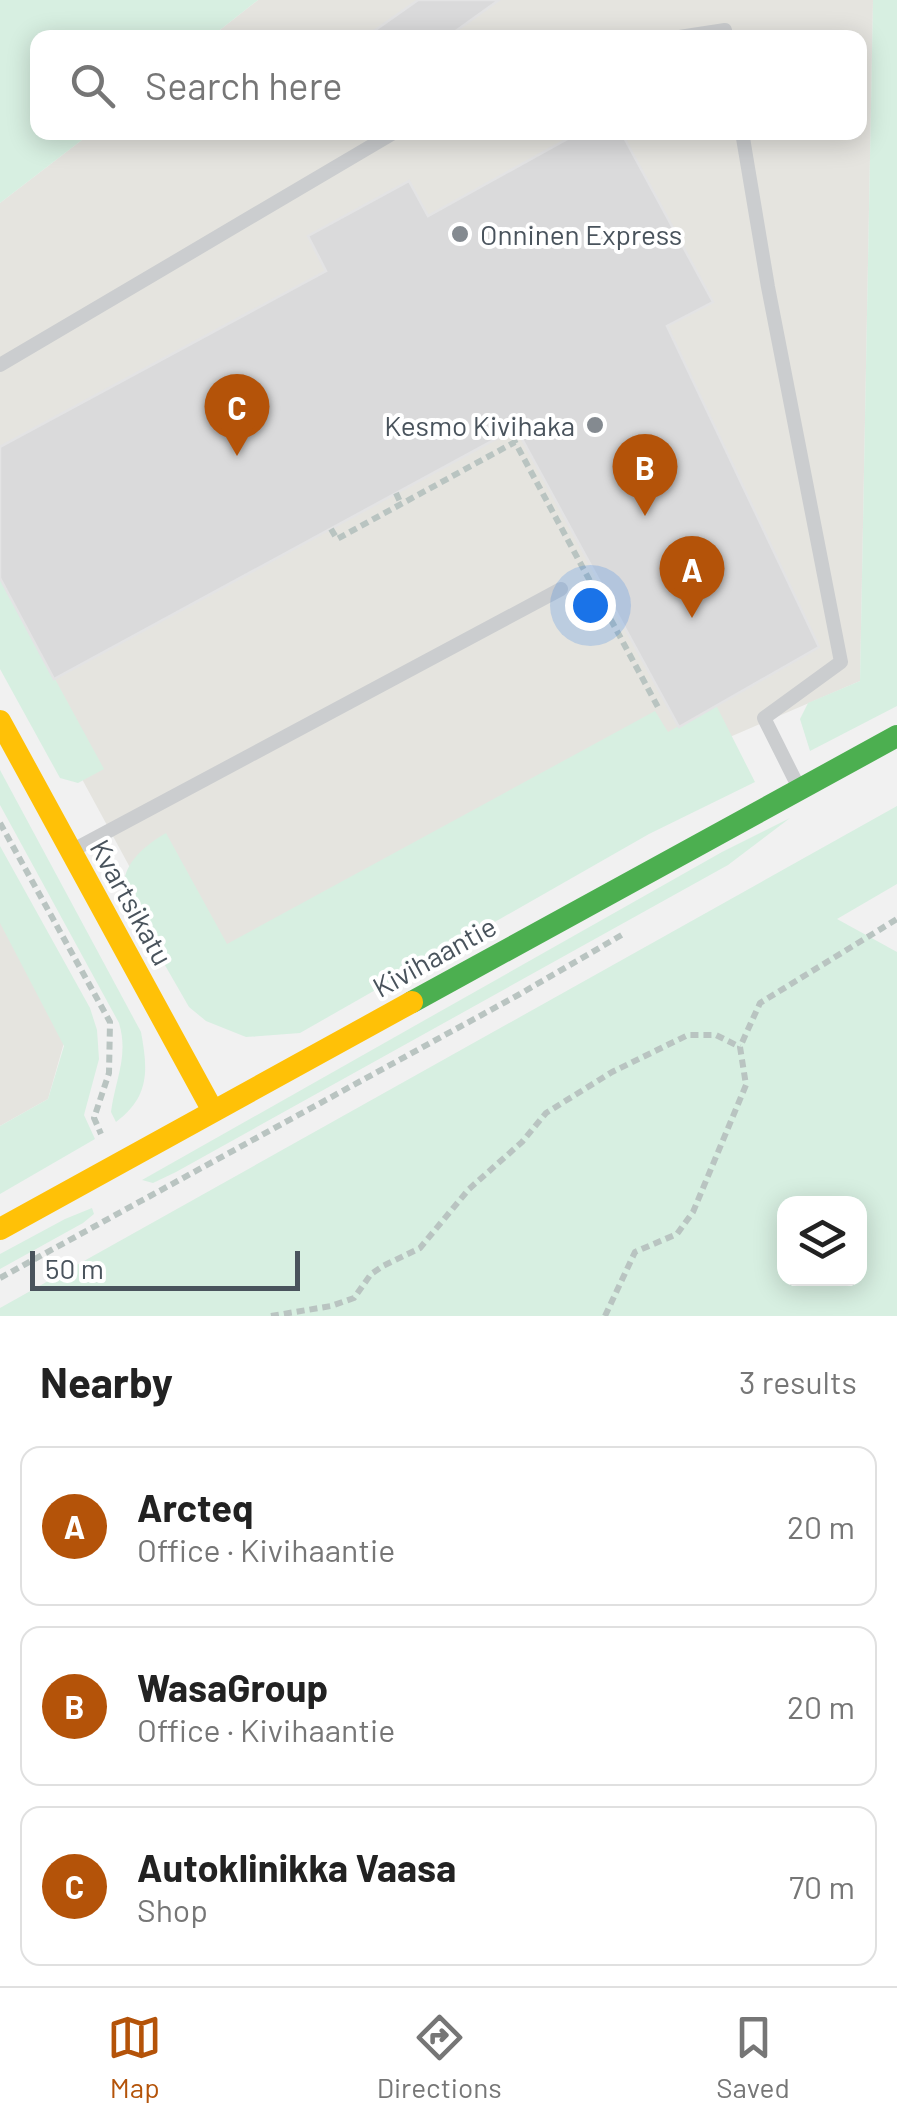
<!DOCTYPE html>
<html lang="en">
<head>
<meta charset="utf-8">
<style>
	:root { --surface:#fff; --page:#f6f6f6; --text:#222; --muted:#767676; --line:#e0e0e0; --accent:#b45309 }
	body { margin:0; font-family:Barlow,sans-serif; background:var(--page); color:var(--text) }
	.controls { position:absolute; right:30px; bottom:30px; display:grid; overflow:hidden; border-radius:20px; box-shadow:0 5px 25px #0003 }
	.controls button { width:90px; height:90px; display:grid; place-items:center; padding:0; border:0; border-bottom:2px solid var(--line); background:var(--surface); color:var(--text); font:50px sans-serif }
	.scale { position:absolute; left:30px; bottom:25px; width:270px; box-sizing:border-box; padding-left:10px; border:5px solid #49535c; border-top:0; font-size:28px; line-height:35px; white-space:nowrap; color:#49535c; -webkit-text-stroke:8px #fff; paint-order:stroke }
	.you { position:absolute; left:590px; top:605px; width:35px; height:35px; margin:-25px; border:8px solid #fff; border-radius:50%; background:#1a73e8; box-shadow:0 0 0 15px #1a73e833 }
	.badge { display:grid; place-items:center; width:65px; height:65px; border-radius:50%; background:var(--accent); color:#fff; font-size:32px; font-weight:700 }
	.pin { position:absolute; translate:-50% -82px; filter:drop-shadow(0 2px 5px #0008) }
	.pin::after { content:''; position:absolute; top:52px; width:35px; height:30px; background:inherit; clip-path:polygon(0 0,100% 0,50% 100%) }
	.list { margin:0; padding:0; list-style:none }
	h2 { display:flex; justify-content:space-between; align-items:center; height:130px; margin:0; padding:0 40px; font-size:42px }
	h2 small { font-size:32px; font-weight:400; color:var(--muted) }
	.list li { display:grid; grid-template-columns:65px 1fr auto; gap:30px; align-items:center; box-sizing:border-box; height:160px; margin:0 20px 20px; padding:0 20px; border:2px solid var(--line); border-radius:20px }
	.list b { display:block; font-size:38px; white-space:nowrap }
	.list p { margin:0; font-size:32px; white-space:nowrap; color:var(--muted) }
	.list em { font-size:32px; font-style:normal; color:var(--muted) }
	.icon { flex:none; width:55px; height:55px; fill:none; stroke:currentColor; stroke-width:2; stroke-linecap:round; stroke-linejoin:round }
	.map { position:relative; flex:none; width:897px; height:1316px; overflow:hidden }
	.search { position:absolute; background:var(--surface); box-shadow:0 5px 25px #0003; left:30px; right:30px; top:30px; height:110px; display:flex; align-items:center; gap:25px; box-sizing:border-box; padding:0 35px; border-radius:20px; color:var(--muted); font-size:38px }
	.sheet { height:670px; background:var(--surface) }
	nav { display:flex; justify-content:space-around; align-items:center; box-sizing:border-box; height:140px; border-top:2px solid var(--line); background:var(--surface); font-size:28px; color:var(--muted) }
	nav a { display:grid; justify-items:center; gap:5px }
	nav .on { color:var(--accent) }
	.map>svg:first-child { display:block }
</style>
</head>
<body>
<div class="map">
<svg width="897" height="1316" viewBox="0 0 897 1316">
	<rect width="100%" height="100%" fill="#f1f1f1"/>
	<path fill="#e5e4df" d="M258,0H873L860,681L658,768L197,991L0,628V203L91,133L860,132V38L211,37Z
		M0,905L67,1032L48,1099L0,1126Z"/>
	<path fill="#d7efe1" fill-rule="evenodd" d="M0,0H258L211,37L38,38V132L91,133L0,203Z
		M873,0H897V706L810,751L800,719L808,703L860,681Z
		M0,578L104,769L78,783L60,778L0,669Z
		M716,705L755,782L649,834L300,1033L246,1037L206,1021L189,1007L124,894C120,865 144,846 166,833L227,944L655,711L668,732Z
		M0,770L141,1032C148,1070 150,1097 116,1122L111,1112C115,1080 129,1056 119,1023L0,805Z
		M897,806V884L837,919L897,952V1316H0V1308ZM784,1204H860V1278H784Z
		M790,818L728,865L176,1172L153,1183L142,1180L722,852Z
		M0,846L90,1008L97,1030L99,1059L84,1115L95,1139L0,1194V1126L48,1099L64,1046L0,923Z
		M92,1208L94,1214L83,1223L0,1269V1254L65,1219Z"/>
	<path fill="#dadadb" stroke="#e3e3e4" stroke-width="2.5" d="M418,0H499L446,38H364Z
		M580,132H621L713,302L667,326L819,647L679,727L516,428L54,679L0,578V447L326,271L308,236L409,181L428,216Z"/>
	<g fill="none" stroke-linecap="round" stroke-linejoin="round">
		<path stroke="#b9c4c1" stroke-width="6" stroke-dasharray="8 5" stroke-linecap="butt" d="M396,493L401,504
			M331,529L337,539L515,442L659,709
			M0,823L110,1022L109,1073L94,1118L101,1134
			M0,1278L520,994L625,933
			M271,1316L331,1306L354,1298L371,1274L383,1266L420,1248L469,1189L522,1142L546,1113L612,1072L688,1035H716L740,1047
			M605,1316L635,1252L677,1234L693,1212L746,1085L740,1047L760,1003L897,919"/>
		<path stroke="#cbcdcf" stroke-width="14" d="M673,38L725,30L726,38
			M742,132L768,287L841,662L764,718L799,788
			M0,365L395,132
			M75,849L561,589"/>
		<path stroke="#4caf50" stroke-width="22" d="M412,1002L897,736"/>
		<path stroke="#ffc107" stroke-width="22" d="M0,721L213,1111
			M0,1229L412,1002"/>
	</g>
	<g fill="#848a90" stroke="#fff" stroke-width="4">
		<circle cx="460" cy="234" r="10"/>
		<circle cx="595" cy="425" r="10"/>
	</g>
	<g text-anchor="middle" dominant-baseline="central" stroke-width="8" stroke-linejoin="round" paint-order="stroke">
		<g font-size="28" fill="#49535c" stroke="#fff" text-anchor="start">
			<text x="480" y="234">Onninen Express</text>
			<text x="575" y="425" text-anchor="end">Kesmo Kivihaka</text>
		</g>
		<g font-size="28" fill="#49535c" stroke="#fff">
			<text transform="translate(132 902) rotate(61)">Kvartsikatu</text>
			<text transform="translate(434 956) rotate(-29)">Kivihaantie</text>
		</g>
	</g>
</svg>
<div class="controls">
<button><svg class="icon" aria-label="layers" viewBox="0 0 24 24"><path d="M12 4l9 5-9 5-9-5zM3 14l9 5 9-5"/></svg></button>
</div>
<div class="scale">50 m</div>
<div class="you"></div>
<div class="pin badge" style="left:692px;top:618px">A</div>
<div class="pin badge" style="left:645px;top:516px">B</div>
<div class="pin badge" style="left:237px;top:456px">C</div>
<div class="search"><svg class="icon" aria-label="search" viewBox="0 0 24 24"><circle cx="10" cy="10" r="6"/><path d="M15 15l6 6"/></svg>Search here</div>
</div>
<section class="sheet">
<h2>Nearby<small>3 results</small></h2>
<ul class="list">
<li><span class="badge">A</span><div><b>Arcteq</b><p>Office · Kivihaantie</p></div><em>20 m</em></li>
<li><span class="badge">B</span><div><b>WasaGroup</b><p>Office · Kivihaantie</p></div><em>20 m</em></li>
<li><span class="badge">C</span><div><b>Autoklinikka Vaasa</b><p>Shop</p></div><em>70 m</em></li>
</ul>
</section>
<nav>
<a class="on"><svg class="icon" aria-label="map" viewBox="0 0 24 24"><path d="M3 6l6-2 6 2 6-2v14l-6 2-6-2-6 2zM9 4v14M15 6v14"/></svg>Map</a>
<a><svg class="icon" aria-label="directions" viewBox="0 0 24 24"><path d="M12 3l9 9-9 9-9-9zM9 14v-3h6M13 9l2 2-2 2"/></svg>Directions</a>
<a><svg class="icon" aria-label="saved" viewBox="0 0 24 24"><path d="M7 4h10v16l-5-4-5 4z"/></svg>Saved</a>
</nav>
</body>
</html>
